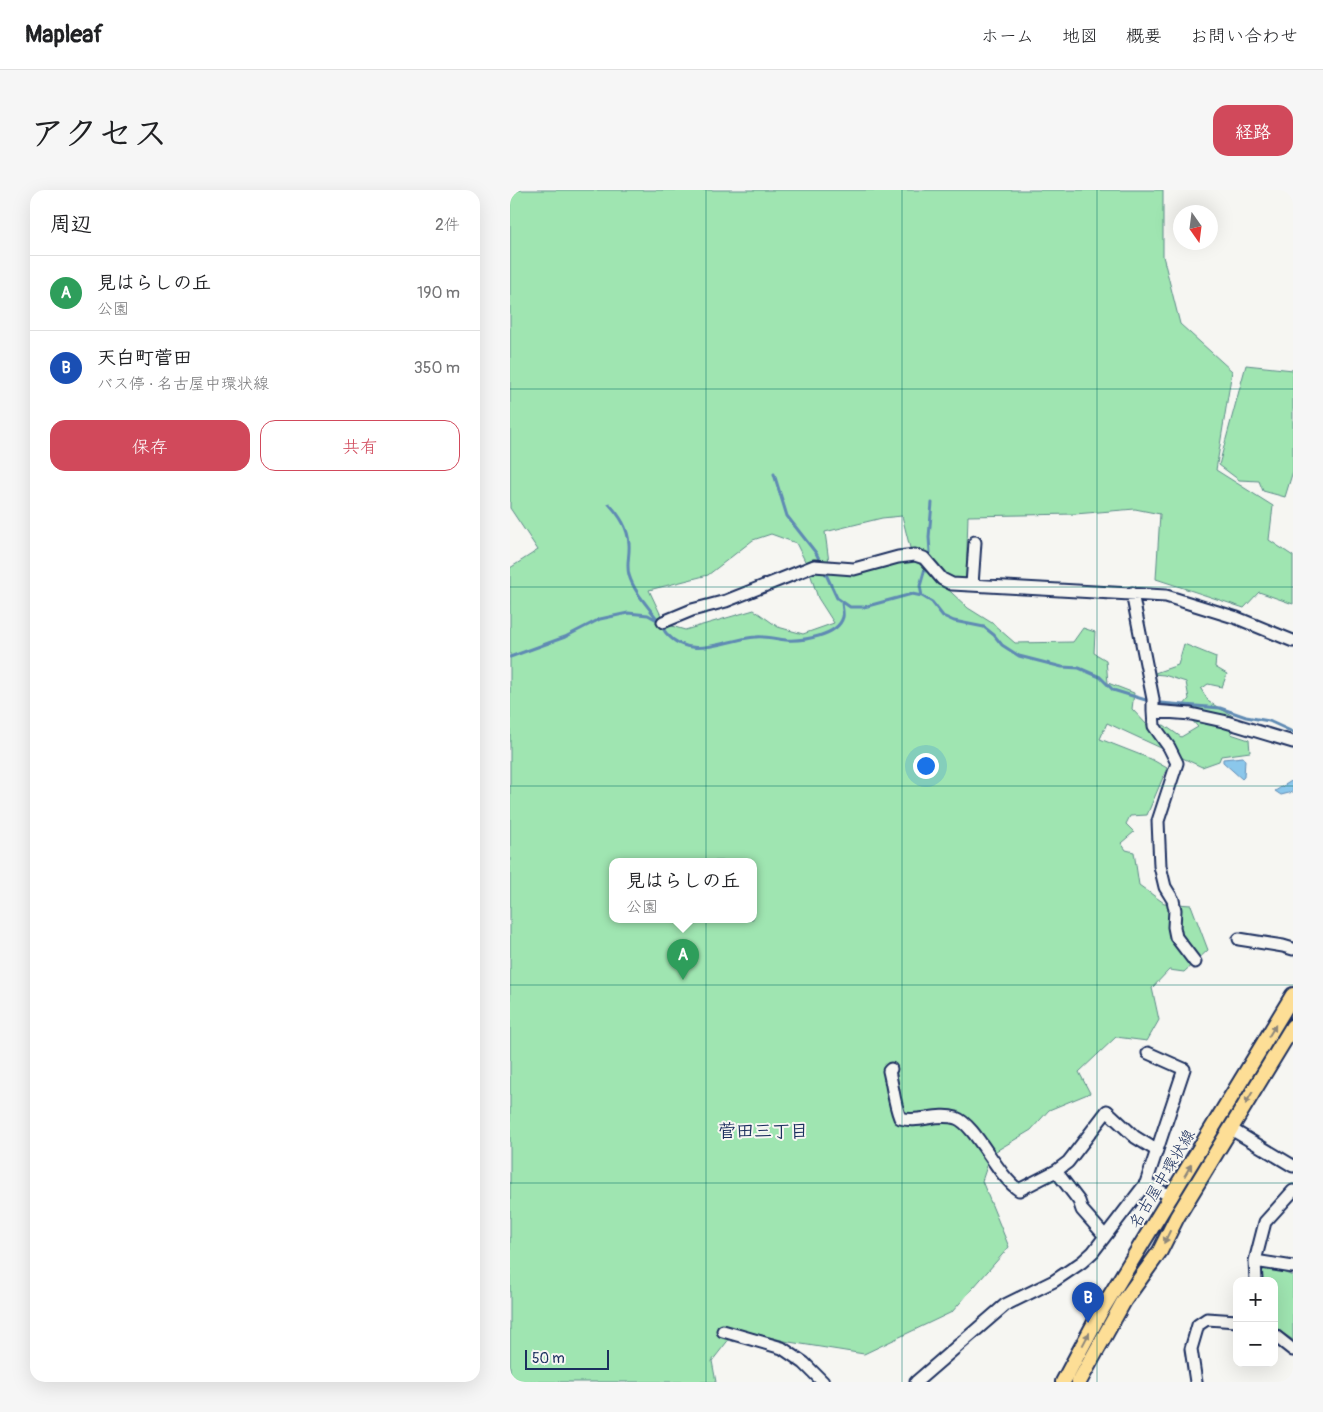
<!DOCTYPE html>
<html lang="ja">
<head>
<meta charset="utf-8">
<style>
	:root { --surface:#fff; --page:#f6f6f6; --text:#202124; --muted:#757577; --line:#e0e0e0; --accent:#d1495b }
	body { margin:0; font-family:Pangolin,"Klee One",sans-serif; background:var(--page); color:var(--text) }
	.controls { position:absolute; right:15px; bottom:15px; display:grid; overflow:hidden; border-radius:10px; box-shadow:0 5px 20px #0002 }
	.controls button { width:45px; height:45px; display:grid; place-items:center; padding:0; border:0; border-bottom:1px solid var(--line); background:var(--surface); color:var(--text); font:25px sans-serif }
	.compass { position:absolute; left:663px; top:15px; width:45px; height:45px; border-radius:50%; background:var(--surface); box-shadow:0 5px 20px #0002; rotate:166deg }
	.scale { position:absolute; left:15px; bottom:12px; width:84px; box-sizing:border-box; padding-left:5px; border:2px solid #1b2f5e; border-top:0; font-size:14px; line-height:18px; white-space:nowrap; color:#1b2f5e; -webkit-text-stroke:4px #f6f6f2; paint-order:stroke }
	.you { position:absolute; left:415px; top:575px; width:18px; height:18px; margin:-12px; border:4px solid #fff; border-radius:50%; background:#1a73e8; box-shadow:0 0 0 8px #1a73e833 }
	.badge { display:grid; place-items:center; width:32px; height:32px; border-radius:50%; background:var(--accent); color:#fff; font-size:16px; font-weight:700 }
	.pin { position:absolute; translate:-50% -41px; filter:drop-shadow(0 1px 2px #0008) }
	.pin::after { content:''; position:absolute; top:26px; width:18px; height:15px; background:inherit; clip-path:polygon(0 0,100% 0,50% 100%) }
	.popup { position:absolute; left:99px; top:668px; width:148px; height:65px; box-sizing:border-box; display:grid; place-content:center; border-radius:10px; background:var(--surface); filter:drop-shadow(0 1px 4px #0005); font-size:16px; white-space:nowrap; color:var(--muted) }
	.popup b { font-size:19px; color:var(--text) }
	.popup::after { content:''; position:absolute; left:50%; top:100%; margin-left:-10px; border:10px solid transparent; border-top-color:var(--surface) }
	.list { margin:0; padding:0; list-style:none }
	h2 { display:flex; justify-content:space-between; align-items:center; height:65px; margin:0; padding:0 20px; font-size:21px }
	h2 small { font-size:16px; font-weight:400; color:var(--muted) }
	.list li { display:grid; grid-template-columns:32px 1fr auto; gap:15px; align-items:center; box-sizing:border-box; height:75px; padding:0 20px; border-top:1px solid var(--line) }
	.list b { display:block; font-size:19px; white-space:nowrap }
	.list p { margin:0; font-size:16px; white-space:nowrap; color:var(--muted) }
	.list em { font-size:16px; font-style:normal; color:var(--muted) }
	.actions { display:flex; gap:10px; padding:15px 20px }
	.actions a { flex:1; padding:11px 0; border:1px solid var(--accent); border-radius:15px; text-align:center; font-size:18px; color:var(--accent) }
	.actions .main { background:var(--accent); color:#fff }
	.map { position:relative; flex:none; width:783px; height:1192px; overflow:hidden; border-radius:15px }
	header { display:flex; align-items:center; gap:30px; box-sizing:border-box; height:70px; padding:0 25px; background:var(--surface); border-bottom:1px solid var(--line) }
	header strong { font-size:24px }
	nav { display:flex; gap:28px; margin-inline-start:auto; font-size:18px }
	.intro { display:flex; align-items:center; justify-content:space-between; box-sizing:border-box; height:120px; padding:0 30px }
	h1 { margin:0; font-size:35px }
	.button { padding:12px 22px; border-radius:15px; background:var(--accent); color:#fff; font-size:18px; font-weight:700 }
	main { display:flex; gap:30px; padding:0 30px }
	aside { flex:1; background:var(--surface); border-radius:15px; box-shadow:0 5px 20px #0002 }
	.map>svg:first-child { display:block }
</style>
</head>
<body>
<header>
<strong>Mapleaf</strong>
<nav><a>ホーム</a><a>地図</a><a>概要</a><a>お問い合わせ</a></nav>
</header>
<div class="intro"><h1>アクセス</h1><a class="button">経路</a></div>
<main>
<aside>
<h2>周辺<small>2件</small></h2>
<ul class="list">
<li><span class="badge" style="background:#2e9e5b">A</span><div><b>見はらしの丘</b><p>公園</p></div><em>190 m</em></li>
<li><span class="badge" style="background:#1a4fb4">B</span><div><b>天白町菅田</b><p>バス停 · 名古屋中環状線</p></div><em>350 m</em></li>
</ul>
<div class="actions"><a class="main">保存</a><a>共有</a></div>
</aside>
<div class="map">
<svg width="783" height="1192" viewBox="0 0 783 1192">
	<rect width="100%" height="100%" fill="#f6f6f2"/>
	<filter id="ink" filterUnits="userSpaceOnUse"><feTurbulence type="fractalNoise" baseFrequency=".02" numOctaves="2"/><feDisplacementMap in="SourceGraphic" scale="10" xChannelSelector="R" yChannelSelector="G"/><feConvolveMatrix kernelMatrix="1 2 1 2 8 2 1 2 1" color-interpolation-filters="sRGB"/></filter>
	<g filter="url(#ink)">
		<path fill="#9fe5b1" stroke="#5d8a88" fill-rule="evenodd" d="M0,0H653V66L670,134L722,181L706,280L763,316L759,350L783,366V414L749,402L734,418L646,389L650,324L625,319L565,324L458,326L456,390C452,390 447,390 443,389C426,385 422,361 400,358L392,326L372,328L315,342L319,372L307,371L296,373L286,353L261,344L243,350L198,385L139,400L155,434L175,440L244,420L268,437L293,444L324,433L308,408L300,383L306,381L345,385L397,371H403L413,376L458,418L482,433L505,453L563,452L573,438L585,442L584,463L596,470L598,493L624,503L622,519L639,537L654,535L671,547L688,537L671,518L679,509L676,492L654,485L642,484L668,475L674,454L706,467L705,477L717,484L712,497L698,494L691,499L699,512L723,526L721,544L739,550L740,562L711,566L709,571L692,577L597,533L590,549L641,569L657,578L637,625L620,626L616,634L624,642L611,653L616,660L624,662L629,695L654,713L681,715L698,760L674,782L659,780L642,798L649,830L637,851L606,847L569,882L580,903L539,920L521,940L481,964L472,991L499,1057L442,1122L354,1164L279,1152L236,1141L220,1148L202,1171L206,1192H0V378L28,360L0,318ZM103,671H243V729H103Z
			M736,175L783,180V281L775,307L753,301L749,291L729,290L709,275Z
			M759,1077L783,1086V1150L764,1137V1091H753L752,1081Z"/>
		<path fill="#8bc7eb" stroke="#5e8ab3" d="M733,567L735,570L734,587L732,589L713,572V569Z
			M783,590V602L771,605L765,601Z"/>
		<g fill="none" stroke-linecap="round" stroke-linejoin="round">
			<path stroke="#5e8ab3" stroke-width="3" d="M264,284L277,326L306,363L312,375
				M99,314C110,326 118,338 119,354C120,365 116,374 119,385C124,402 137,415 148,430C151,434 153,439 156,443C181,472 215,449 246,447C256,446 266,449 276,450C292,451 328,446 333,427C334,423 332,416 332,412
				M418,369L420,362L419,347L422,313
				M314,380L327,408L340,417H354L402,404L412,406L422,412L433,426L444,431L474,437L484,445L492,455L509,466L552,477L569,478L590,487L603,500L639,511
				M412,406L410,396L416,375
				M0,467L55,447L90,429L118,423L138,425L147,430
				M650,513L710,518L736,527L759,531L783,542"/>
			<defs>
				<path id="minor" d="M462,395L465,352
					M622,403L643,509V521L681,524L713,531L783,552
					M153,432L182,420L216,411L304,376L344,379L388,367L405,365L414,368L432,389L442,394L656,406L727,428L783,451
					M643,521L644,536L659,557L667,573L648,631L650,676L655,697L663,710L665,720L664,737L666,747L685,772
					M729,749L773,756L783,759
					M381,879L379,881C383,897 384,913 390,928C408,934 427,922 446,928C466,935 487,986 509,1000L546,981L558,972L597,921L625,947L646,960
					M721,939L783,976
					M546,981L569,1011L572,1020L595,1046
					M636,993L674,879L638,863
					M745,1071L783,1077
					M746,1091L745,1071L755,1032L783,1001
					M213,1141L272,1158L294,1173L313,1192
					M764,1145L783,1160
					M406,1192L495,1115L544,1091L572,1072L583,1062L636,993L662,1007
					M686,1192L681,1159L688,1135L697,1129L727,1131"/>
				<path id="major" d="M553,1192L591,1121L783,805
					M569,1192L614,1111L650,1061L667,1027L783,836"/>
			</defs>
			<use href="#minor" stroke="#1b2f5e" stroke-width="15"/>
			<use href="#major" stroke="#1b2f5e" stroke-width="18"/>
			<use href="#minor" stroke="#f6f6f2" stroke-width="11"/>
			<use href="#major" stroke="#fdde96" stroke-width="14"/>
		</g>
		<defs><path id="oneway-solid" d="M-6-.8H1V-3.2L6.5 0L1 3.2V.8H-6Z" transform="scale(1.25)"/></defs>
		<g fill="#8c867a">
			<use href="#oneway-solid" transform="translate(762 841) rotate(-59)"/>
			<use href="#oneway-solid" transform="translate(739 908) rotate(120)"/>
			<use href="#oneway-solid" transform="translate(678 980) rotate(-60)"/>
			<use href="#oneway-solid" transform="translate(657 1047) rotate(116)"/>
			<use href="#oneway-solid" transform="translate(576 1149) rotate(-62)"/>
		</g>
	</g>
	<path fill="none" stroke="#0f766e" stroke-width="1" stroke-opacity="0.55" d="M196,0V1192M392,0V1192M587,0V1192M0,199H783M0,397H783M0,596H783M0,795H783M0,993H783"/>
	<g text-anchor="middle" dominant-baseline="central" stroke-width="4" stroke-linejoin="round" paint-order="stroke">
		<g font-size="16" fill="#1b2f5e" stroke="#f6f6f2">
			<text transform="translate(652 989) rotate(-59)">名古屋中環状線</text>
		</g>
		<g font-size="18" font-weight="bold" fill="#1b2f5e" stroke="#f6f6f2">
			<text x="253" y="941">菅田三丁目</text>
		</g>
	</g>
</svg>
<div class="controls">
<button>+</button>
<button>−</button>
</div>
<svg class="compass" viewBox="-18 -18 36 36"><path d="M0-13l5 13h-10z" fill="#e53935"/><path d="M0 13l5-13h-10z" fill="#757577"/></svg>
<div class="scale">50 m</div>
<div class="you"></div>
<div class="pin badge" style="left:173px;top:790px;background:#2e9e5b">A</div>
<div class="popup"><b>見はらしの丘</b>公園</div>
<div class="pin badge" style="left:578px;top:1133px;background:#1a4fb4">B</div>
</div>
</main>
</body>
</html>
